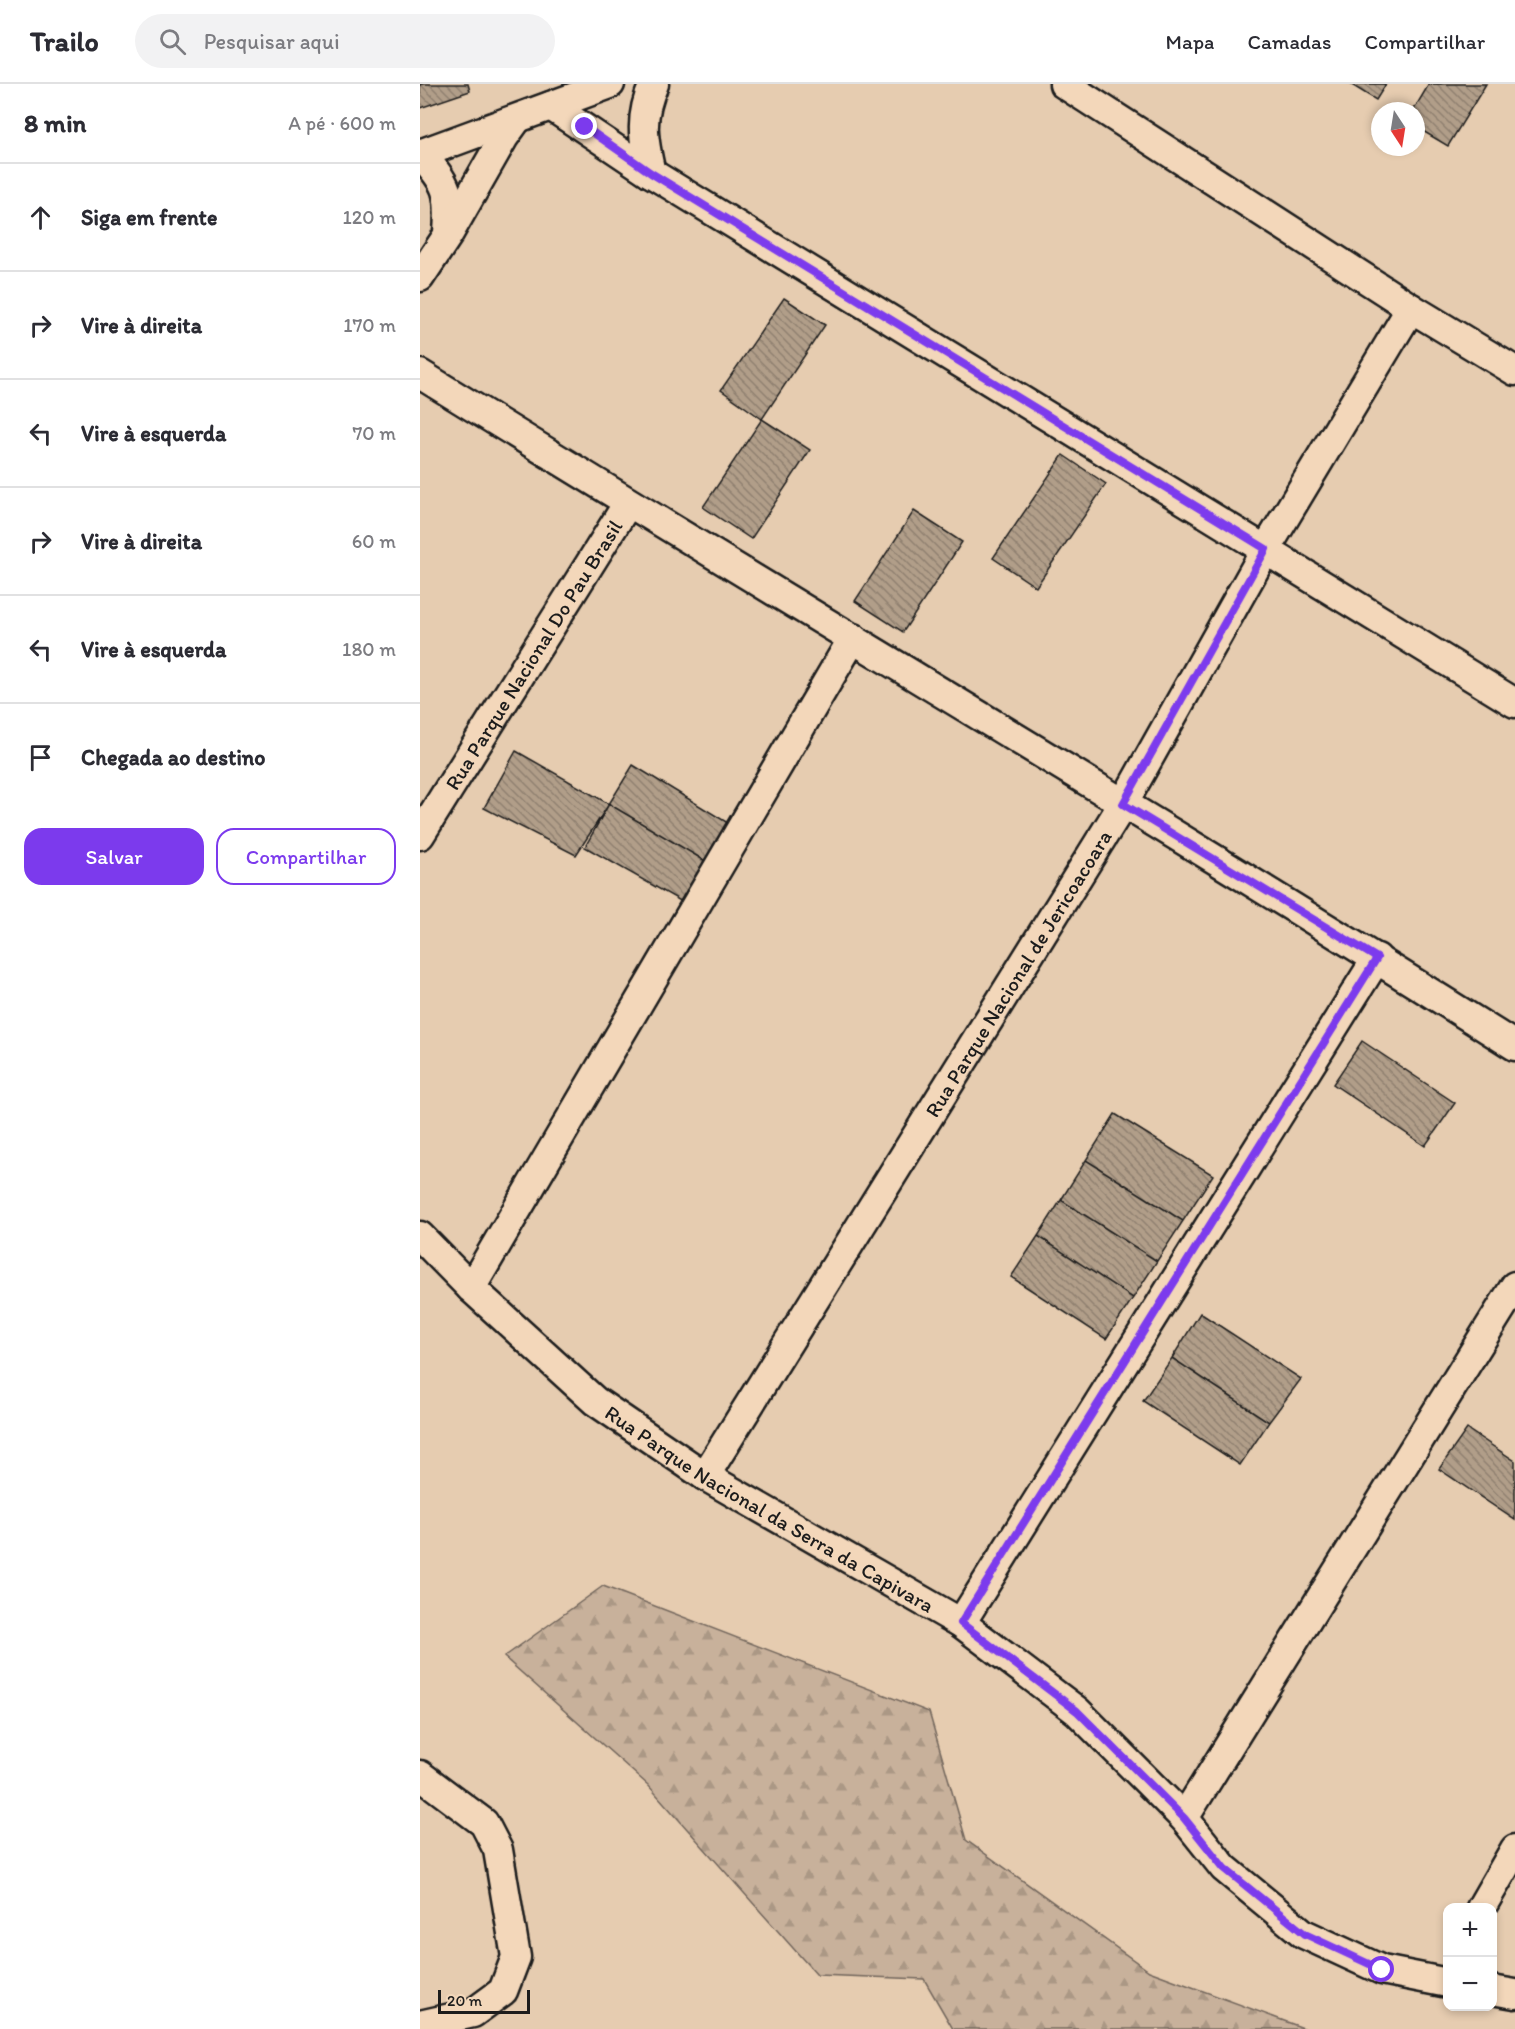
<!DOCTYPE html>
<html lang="pt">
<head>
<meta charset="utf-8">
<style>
	:root { --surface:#fff; --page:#f2f2f3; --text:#2b2b33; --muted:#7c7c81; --line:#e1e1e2; --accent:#7c3aed }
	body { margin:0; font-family:Itim,sans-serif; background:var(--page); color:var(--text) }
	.controls { position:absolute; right:18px; bottom:18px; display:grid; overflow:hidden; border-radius:12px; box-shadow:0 3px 9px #0003 }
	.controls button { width:54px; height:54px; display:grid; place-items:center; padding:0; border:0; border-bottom:2px solid var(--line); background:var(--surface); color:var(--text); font:30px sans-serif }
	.compass { position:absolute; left:951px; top:18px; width:54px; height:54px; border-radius:50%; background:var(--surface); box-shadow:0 3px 9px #0003; rotate:168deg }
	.scale { position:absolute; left:18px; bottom:15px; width:92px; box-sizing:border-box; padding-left:6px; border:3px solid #1c1c1c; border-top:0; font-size:16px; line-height:21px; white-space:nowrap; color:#1c1c1c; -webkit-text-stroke:4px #f3d7ba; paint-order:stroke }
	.stop { position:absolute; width:18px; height:18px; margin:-14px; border:4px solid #7c3aed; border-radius:50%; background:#fff }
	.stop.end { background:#7c3aed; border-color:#fff; box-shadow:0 2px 6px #0008 }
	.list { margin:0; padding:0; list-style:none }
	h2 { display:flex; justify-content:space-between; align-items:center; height:78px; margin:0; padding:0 24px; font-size:26px }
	h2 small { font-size:20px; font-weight:400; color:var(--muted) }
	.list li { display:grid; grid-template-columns:39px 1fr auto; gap:18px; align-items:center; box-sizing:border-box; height:108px; padding:0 24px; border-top:2px solid var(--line) }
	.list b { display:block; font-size:22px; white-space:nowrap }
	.list em { font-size:20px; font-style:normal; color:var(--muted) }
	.actions { display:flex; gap:12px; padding:18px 24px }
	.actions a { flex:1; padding:14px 0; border:2px solid var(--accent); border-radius:18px; text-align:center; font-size:21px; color:var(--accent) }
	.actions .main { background:var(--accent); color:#fff }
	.icon { flex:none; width:33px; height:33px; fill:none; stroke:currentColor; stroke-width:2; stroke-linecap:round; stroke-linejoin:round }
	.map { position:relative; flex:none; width:1095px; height:1945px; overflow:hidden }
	header { display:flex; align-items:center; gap:36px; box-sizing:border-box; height:84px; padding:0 30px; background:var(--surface); border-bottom:2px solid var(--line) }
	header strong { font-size:28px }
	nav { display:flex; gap:33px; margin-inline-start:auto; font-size:21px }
	.search { width:420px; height:54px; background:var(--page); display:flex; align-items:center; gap:15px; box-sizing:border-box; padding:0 21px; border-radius:33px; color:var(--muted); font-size:22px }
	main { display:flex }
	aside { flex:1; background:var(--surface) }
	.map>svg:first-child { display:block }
</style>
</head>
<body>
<header>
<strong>Trailo</strong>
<div class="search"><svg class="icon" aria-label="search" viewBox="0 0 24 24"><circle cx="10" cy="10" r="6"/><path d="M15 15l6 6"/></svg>Pesquisar aqui</div>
<nav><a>Mapa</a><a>Camadas</a><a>Compartilhar</a></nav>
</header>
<main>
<aside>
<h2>8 min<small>A pé · 600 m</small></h2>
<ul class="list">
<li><svg class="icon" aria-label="ahead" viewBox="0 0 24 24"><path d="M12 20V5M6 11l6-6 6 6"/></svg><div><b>Siga em frente</b></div><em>120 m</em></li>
<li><svg class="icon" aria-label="right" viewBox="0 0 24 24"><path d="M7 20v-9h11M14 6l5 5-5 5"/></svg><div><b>Vire à direita</b></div><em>170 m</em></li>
<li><svg class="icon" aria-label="left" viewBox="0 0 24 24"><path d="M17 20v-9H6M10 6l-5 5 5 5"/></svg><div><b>Vire à esquerda</b></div><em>70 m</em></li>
<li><svg class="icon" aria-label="right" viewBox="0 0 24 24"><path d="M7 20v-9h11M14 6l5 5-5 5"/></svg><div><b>Vire à direita</b></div><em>60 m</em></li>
<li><svg class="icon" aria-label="left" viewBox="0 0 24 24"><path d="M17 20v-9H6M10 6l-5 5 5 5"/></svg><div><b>Vire à esquerda</b></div><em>180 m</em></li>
<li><svg class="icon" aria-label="arrive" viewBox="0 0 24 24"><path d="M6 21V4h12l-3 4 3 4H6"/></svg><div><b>Chegada ao destino</b></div></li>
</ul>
<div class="actions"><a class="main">Salvar</a><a>Compartilhar</a></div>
</aside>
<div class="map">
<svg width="1095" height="1945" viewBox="0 0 1095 1945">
	<defs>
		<pattern id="forest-firs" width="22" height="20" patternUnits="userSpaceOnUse" patternTransform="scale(1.5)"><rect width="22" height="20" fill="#c8b19b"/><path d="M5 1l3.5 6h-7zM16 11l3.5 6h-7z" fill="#ab9885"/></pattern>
		<pattern id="building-back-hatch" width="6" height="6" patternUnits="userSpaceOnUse" patternTransform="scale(1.5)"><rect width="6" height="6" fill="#b19e89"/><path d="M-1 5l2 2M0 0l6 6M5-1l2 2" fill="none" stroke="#8f806f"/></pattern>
	</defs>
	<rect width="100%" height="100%" fill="#e6ccb0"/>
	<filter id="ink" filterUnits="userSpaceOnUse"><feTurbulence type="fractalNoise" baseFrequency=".0167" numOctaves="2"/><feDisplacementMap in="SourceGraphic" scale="12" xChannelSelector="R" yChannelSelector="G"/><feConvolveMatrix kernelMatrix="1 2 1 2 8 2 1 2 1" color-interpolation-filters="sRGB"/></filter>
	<g filter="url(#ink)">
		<path fill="url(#forest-firs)" stroke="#72665c" stroke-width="1.5" d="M183,1502L509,1628L546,1756L729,1887L886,1945H533L504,1895L397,1891L228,1701L84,1573Z"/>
		<path fill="url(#building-back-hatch)" stroke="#1c1c1c" stroke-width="1.5" d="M0,0H48L50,7L0,24Z
			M930,0H966L956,16Z
			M1009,0H1066L1028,62L996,43V27H993Z
			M364,214L405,241L342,335L301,306Z
			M342,335L390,366L331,455L283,423Z
			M643,371L686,400L616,503L573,474Z
			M494,427L542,458L483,548L435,517Z
			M96,667L189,720L156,771L64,724Z
			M213,681L308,739L287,778L189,720Z
			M189,720L287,778L264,819L165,763Z
			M942,957L1035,1019L1005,1062L913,1000Z
			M695,1030L793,1091L763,1137L666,1076Z
			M666,1076L763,1137L737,1177L641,1116Z
			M641,1116L737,1177L713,1214L618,1152Z
			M618,1152L713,1214L686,1255L591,1193Z
			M780,1229L881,1295L849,1338L752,1274Z
			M752,1274L849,1338L820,1381L723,1317Z
			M1047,1345L1095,1377V1436L1019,1385Z"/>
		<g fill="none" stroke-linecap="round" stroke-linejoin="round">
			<defs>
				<g id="minor">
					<path d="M644,0L991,224L1095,287"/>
					<path d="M131,22L231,89L1095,619"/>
					<path d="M0,70L190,0"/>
					<path d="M0,70C28,99 31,109 28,149"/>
					<path d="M231,89C223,55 219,33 234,0"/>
					<path d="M0,193L28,151L84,53L97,35"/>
					<path d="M0,290C364,516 733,733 1095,962"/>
					<path id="s1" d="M0,751L208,419"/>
					<path id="s2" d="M0,1152L51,1204L175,1317L285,1392L541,1539L657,1627L764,1734L804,1784L884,1850L962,1886L1028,1899"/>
					<path d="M51,1204L433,554"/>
					<path id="s3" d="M285,1392L703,720L846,465L991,224"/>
					<path d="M541,1539L957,874"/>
					<path d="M0,1691L64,1739L78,1766L96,1873L83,1907L53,1929L0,1941"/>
					<path d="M764,1734L1095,1202"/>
					<path d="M1061,1824L1095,1765"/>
					<path d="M1072,1906L1095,1910"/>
				</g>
			</defs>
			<use href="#minor" stroke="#1c1c1c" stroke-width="33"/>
			<use href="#minor" stroke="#f3d7ba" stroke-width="28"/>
		</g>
	</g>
	<g fill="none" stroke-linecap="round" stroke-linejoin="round" filter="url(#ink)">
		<path stroke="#7c3aed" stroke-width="8" d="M165,43L231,89L846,465L703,720L957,874L541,1539L657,1627L764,1734L804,1784L885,1850L962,1886"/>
	</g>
	<g text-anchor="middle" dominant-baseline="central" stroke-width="4.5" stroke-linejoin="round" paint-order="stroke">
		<g font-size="21" fill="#1c1c1c" stroke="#f3d7ba">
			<text stroke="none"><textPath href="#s1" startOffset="213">Rua Parque Nacional Do Pau Brasil</textPath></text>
			<text stroke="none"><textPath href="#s3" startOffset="592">Rua Parque Nacional de Jericoacoara</textPath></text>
			<text stroke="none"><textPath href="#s2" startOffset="446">Rua Parque Nacional da Serra da Capivara</textPath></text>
		</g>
	</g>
</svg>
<div class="controls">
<button>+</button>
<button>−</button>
</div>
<svg class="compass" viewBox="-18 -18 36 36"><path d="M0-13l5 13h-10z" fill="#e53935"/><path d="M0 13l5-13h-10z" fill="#7c7c81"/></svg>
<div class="scale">20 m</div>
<div class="stop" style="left:962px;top:1886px"></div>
<div class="stop end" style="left:165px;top:43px"></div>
</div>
</main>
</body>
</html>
